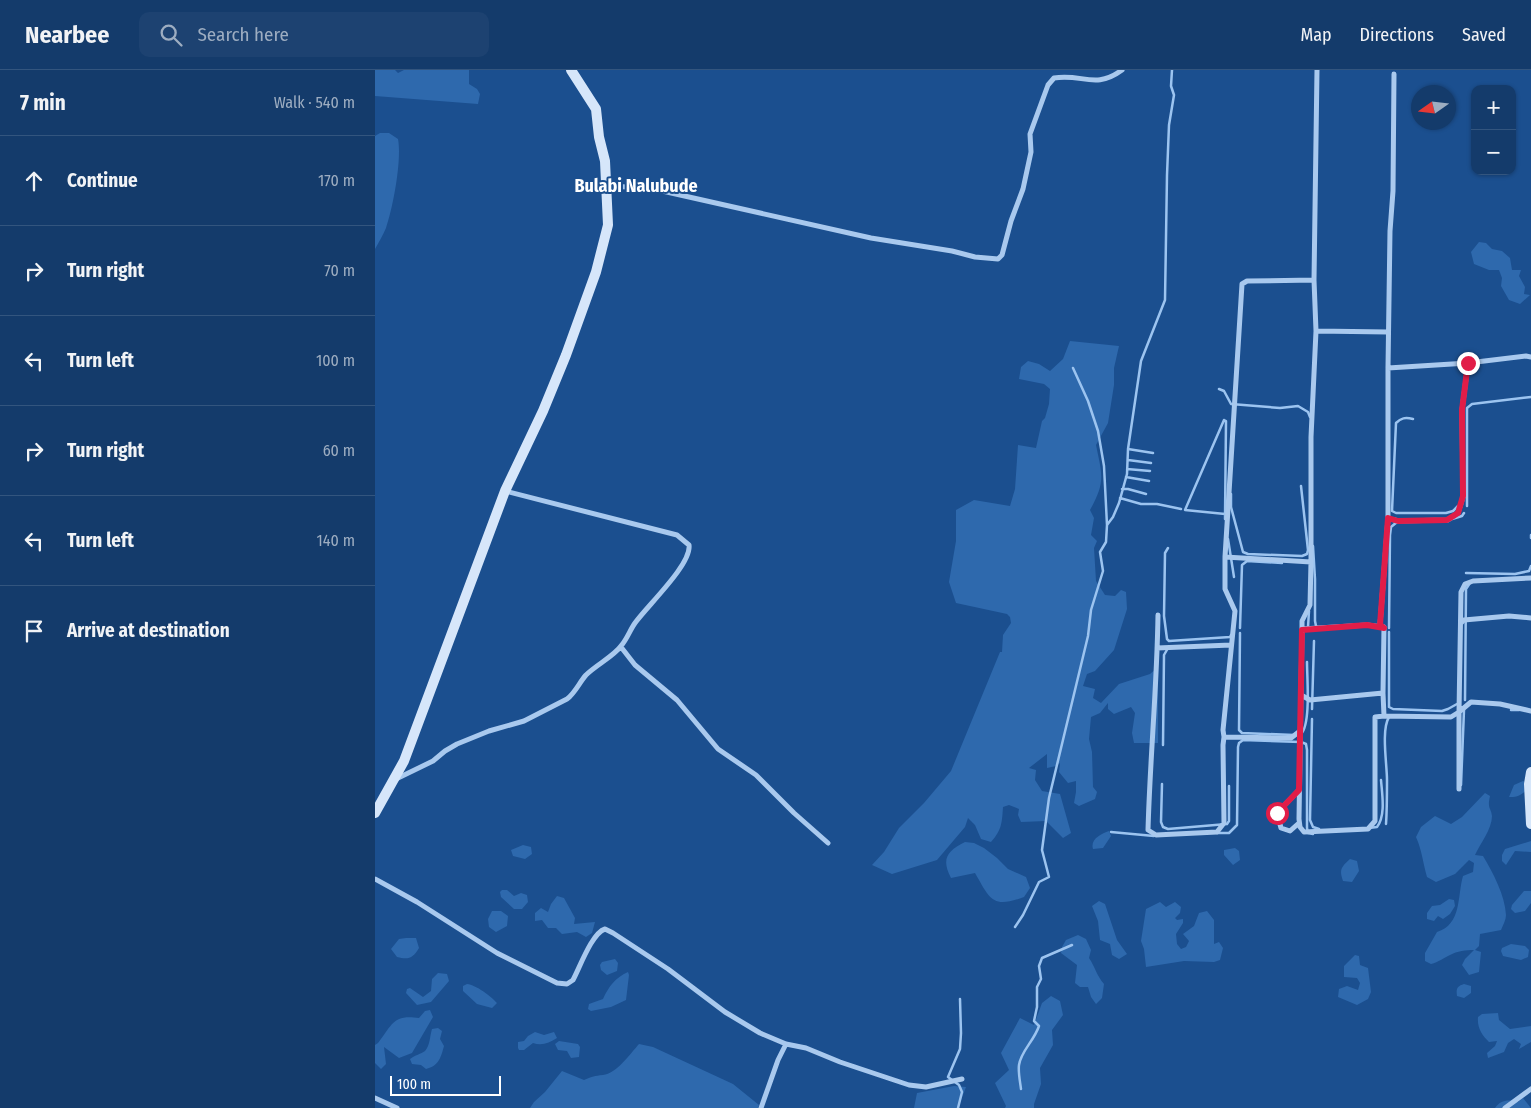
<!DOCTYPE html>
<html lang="en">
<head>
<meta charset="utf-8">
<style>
	:root { --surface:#143b6b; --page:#1d4271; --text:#f1f3f6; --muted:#9dadc1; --line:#33557e }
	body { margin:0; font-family:"Fira Sans Condensed",sans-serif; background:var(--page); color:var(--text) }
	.controls { position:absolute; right:15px; top:15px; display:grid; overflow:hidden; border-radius:10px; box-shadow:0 1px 4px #0004 }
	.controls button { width:45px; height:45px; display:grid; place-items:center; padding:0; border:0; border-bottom:1px solid var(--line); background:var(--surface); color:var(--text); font:25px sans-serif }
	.compass { position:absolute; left:1036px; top:15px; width:45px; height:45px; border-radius:50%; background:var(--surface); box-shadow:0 1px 4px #0004; rotate:256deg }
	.scale { position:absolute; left:15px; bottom:12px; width:111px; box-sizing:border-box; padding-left:5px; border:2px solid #fff; border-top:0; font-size:14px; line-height:18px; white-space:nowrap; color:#fff; -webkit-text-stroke:4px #1b4f8f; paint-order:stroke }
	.stop { position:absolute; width:15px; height:15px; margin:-11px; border:4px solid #e11d48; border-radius:50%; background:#fff }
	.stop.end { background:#e11d48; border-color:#fff; box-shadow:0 1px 5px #0008 }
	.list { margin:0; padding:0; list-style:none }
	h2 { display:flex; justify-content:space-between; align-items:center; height:65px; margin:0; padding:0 20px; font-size:21px }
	h2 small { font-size:16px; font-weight:400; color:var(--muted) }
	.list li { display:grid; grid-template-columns:32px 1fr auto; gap:15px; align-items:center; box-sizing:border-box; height:90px; padding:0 20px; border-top:1px solid var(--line) }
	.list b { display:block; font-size:19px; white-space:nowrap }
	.list em { font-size:16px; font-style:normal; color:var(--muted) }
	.icon { flex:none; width:28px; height:28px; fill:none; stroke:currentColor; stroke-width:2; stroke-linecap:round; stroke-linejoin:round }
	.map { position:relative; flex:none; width:1156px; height:1038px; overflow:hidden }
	header { display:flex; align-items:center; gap:30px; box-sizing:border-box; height:70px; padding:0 25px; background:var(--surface); border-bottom:1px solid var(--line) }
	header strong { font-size:24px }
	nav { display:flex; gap:28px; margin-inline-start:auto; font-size:18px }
	.search { width:350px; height:45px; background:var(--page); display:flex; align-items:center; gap:12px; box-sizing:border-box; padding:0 18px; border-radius:10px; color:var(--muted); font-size:19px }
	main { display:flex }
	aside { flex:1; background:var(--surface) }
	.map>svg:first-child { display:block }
</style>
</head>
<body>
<header>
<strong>Nearbee</strong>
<div class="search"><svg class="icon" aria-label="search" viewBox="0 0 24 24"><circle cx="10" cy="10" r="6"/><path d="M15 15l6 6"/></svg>Search here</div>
<nav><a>Map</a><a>Directions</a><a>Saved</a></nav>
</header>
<main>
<aside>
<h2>7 min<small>Walk · 540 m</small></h2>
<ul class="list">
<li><svg class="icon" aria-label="ahead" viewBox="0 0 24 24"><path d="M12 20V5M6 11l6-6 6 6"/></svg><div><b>Continue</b></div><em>170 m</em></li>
<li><svg class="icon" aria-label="right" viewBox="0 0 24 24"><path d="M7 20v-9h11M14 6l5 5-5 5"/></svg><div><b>Turn right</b></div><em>70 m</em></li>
<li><svg class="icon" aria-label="left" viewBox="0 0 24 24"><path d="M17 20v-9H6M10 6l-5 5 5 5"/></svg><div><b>Turn left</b></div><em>100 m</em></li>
<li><svg class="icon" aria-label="right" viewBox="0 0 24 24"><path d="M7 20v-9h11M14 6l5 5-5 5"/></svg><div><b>Turn right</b></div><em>60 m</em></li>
<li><svg class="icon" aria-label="left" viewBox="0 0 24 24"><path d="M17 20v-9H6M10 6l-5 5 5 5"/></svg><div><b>Turn left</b></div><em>140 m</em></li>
<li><svg class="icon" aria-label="arrive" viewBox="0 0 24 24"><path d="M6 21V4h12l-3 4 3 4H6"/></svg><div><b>Arrive at destination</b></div></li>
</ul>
</aside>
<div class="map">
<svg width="1156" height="1038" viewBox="0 0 1156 1038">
	<rect width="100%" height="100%" fill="#1b4f8f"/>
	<path fill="#2e69ad" d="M0,0H20L23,3L29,0H94V14L102,19L105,24L103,34L0,26Z
		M5,63H14L23,69C27,90 18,138 11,158C8,165 4,172 0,179V66Z
		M1104,172L1111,173L1117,179L1127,181L1135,188L1137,200H1146L1144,206L1150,217L1149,224L1155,225L1145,234L1134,230L1126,216L1127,208L1124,200H1114L1099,194L1096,182Z
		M695,271L744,276L739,298V315L733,353L721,375C727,405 731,411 715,440L719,448L716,465L722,471L719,478L721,511L730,525L740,526L746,520L751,522L752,539L739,580L720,601L712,604L708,616L720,619L718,628L726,633L744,614L775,604L783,597V673H759L757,663L760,643L756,637L739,644L733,639V633L725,643L716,647L714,669L717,682L718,717L722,722L720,729L704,736L699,733L701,722V711L693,713L684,702L685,693L681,696L672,698V684L654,698L661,700L660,710L667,721L685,724L696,763L688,768L671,751L646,752L643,745L644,739L634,735L628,737C627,752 627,760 616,772L606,769L600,755L593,748L590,757L562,790L517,804L497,795L509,782L524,758L549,733L576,701L625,582H627L628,565L636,553L635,547L632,544L581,533L574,512L581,471V440L599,430L635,436L640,419L643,375L661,378L667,351L670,348L674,334L675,319L669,314L644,309L646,297L653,291L664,294L675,301L688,289Z
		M1148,711L1156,715C1151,722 1143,728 1134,727L1139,715Z
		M1110,723L1115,726C1112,739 1116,737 1117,746C1117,759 1105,774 1100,785L1108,786C1118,803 1130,825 1131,845C1131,850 1128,855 1126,860L1105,864L1104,876L1100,880L1106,882L1104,902L1094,905L1087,895L1090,889L1099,880C1091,880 1082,881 1075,885C1068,888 1064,892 1056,894L1050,891V883L1062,862C1087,854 1082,827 1088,806L1098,802L1099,793L1094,790L1080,804L1061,812L1052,807C1048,794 1047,780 1041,767L1046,757L1060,746L1076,754L1087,747Z
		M734,761L736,766L728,778L718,779C715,769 726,764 734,761Z
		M1156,771V782L1140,781L1131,795L1127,791V785L1130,779Z
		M590,772L599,773L609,778L622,788L633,799L651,807L655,818L649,827C617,839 615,829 600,803L576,808C566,789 572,781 590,772Z
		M148,775L156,777L157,784L150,789L138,786L136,780Z
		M860,778L864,781L865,790L858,795L849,785V780Z
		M975,789L982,791L984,801L977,812L968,811C964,800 966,797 975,789Z
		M127,820H132L139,826L146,823L152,825L153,832L147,839H139L126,827L125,822Z
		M1149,821H1156V833L1150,841L1140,843L1136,839L1137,835Z
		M182,826L189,828L200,848L199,854L220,852L217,863L211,867L202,862L187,864L181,858H173L167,850L160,851V843L166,838L173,842L176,834Z
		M1074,829L1079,830L1080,836L1075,844L1068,849L1063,846L1059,851L1052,849V843L1057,836L1065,835Z
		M724,831L730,834L742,870L752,884L744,889L737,885L735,874L725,870L723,851L717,836Z
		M785,832L791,837L800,832L806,837L805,843L800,848L802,850L808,849V853L801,864L802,874L806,879L811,877L814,871L808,864L819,856L824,843L832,841L839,850V874L844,872L848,878L845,890L839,892L809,891L771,897L769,879L766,871L771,839Z
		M117,841H126L133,846L132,856L121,862L114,857L113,849Z
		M703,865L711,869L716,880L714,888C720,897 722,906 729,914L727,928L721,934L716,927L713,917H705L700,913L702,895L686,883L687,877L691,870Z
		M31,868H41L44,878C38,888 34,890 22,887L16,879L24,869Z
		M1136,874L1150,876L1154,880L1153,887L1146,890L1128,886L1126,881L1127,878Z
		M980,885L984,886L985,895L993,898L996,922L993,929L982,935L963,927L964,919L972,916L983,920L985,913L982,908L969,907V896Z
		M240,889L243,893L242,901L232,905L226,900L225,895L227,892Z
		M253,902L254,905L251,930L236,937L216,941L213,939L214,934L228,929C234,916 240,908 253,902Z
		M63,903L72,904L74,911L56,932L42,935L31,923L32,919L35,918L48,927L56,921L57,909Z
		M92,914C101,915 116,926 122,933L117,938L102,934L88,921V916Z
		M1089,914L1096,916V923L1089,928L1082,926C1081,919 1082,916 1089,914Z
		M676,926L685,931L688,945L677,960L678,975L665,998L666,1014L659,1034V1038H630L631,1036L620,1013L634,1000L626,983L645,948L659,955L667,933Z
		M55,940L58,947L37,983L24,988L9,977L11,994L6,999L0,993V975L3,973C17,955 18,944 44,948L50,941Z
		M1123,943L1124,950L1135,959L1156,956V972L1144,979L1146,974L1139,969L1133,973L1129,982L1113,988L1112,983L1120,976L1122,971L1114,972C1107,965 1102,958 1103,947L1107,944Z
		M63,958L67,961L65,969L69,976C66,987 64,996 51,999L46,995L37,994L35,989C40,985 46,984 50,981C55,976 55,965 57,959Z
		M160,962L169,965L179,962L182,968C174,973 167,976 158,973L149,980H144L143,978V972L149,971L153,966Z
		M184,971L203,974L205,977L204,987L196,988L192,981L183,980L180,974Z
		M264,974L278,977L358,1014L384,1035L383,1038H155L159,1032L170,1022L187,1001L209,1010C218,1006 219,1006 228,1005C241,1004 256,983 264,974Z
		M579,1016L591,1017L583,1038H539L542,1023Z
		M1148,1028L1156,1038H1120C1125,1030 1134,1029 1143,1032Z"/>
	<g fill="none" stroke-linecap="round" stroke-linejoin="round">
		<path stroke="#9cc4f0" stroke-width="2.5" d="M844,319L849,321L856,334L905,338L923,336L933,342L935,347
			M1038,349C1030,347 1026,348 1021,353L1017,441L1021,443H1071L1078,441L1083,436
			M753,379L778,383
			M753,390L776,393
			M752,399L775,401
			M751,407L774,411
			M747,419H753L771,424
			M856,424V437L868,482L873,484L927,486L932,484L933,480L926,416
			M745,428L766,434H782L806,439
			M1092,436V338L1097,334L1156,327
			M850,444L810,440L849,350L851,351L850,449
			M1077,449L1087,446L1089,443
			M732,455L738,447L744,433L752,404L753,379L766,291L790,230L792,105L794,55L799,25L796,16L797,0
			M1156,468V465
			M853,469L859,507
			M938,476L940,509V551L941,556L943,557
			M793,478L790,483L789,546L792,569L794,571L855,567L856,565
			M1091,503L1140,504L1154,501L1156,496
			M933,557L934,541
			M865,558L867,495L872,491L907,493
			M1014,558L1015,465L1016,457L1022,452
			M1014,562V637L1018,639L1067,641L1073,639L1082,634
			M865,563L864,660L867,663L919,665
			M1090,630L1091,519L1095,513
			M937,639L939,571
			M1136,640H1144
			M937,649L935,750L938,757L944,759
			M926,664C936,654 932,608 932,592
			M788,675L789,585L793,578
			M787,714L786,752L788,757L793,759L852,754L854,751V716
			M1086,715L1089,640
			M1011,754C1012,740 1012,725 1012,710C1012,694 1006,660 1014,647
			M994,758L1002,757C1011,745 1007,724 1006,710
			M736,762L779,766
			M842,763H854L862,755L863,677L864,673L868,670L926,672L931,674L932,680V758L933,763L938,764
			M640,857L648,845L664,812L674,807L667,780L674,728L713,566L716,540L728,501L725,482L731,472L732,455L729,396L723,361L713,331L698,298
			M646,1019C645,1011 643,1002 644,995C646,981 659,971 664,956L659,951L662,937V917L666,909L664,896L667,888L697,875
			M583,1038L587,1022L584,1015L573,1007L585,979L586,963L585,929"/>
		<path stroke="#a9c9ee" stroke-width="5" d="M232,116L274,118L496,168L577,181L600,187L623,189L627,185L636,151L648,119L656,82L655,64L673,15L679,8C707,3 720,20 747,0
			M941,261L1013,262
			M1156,287L1151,286L1093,293L1087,340L1088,427L1083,443L1073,450L1023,451L1013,448L1005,555L1009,557L1008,623L1009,646L1076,647L1084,642L1086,522L1090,514L1098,511L1156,508
			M1013,298L1015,161L1018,121L1019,4
			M1013,448V298L1093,293
			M850,487L936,492
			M783,545C782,617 775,688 773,760L781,765L842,762L849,753L848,675L849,667
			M1086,553L1089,550L1134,546L1156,548
			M1008,557L992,555L927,559L924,749L925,757L929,762L993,759L1000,751V647L1009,646
			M927,559V551L935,535L936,492V367L941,261L939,210L942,0
			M246,577L260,595L302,630L343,679L381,705L419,743L453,773
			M782,578L856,575
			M926,625L935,630L1008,623
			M925,661L916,668L849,667L848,660L860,541L850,519V487L867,214L872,211L939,210
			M21,709L58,691L70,681L82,674L114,661L149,651L192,629C200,623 204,613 211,605C221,595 239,586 246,576C252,569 255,560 260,553C272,536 317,494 314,475L302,465L130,421
			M1084,719V642L1096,632L1125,634L1156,641
			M924,753L915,761L906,758L902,743L924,720
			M0,809L42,832L122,883L182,913L192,914L198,910C205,897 217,863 230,859L238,863L293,899L350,942L385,963L411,974L431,978L465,992L534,1015L551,1017L587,1009
			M0,1028L22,1038
			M386,1038L403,990L411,974
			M1130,1038L1156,1019"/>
		<path stroke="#d6e6fa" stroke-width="10" d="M1156,702L1154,714L1156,754
			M0,743L29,691L130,421L168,341L191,285L221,202L233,155L230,91L224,67L221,39L196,0"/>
	</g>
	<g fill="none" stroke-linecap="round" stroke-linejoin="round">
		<path stroke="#e11d48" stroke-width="6" d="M902,743L924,720L927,560L992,555L1009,558L1005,555L1013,448L1023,451L1072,450L1083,443L1088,426L1087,340L1093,293"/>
	</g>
	<g text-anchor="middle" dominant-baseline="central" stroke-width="4" stroke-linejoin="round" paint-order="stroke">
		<g font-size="18" font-weight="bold" fill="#fff" stroke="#1b4f8f">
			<text x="261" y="116">Bulabi Nalubude</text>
		</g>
	</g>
</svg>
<div class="controls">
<button>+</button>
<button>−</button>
</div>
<svg class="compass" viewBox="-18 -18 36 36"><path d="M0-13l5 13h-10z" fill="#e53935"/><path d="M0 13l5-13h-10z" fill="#9dadc1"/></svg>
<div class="scale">100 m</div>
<div class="stop" style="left:902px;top:743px"></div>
<div class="stop end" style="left:1093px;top:293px"></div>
</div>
</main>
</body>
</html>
